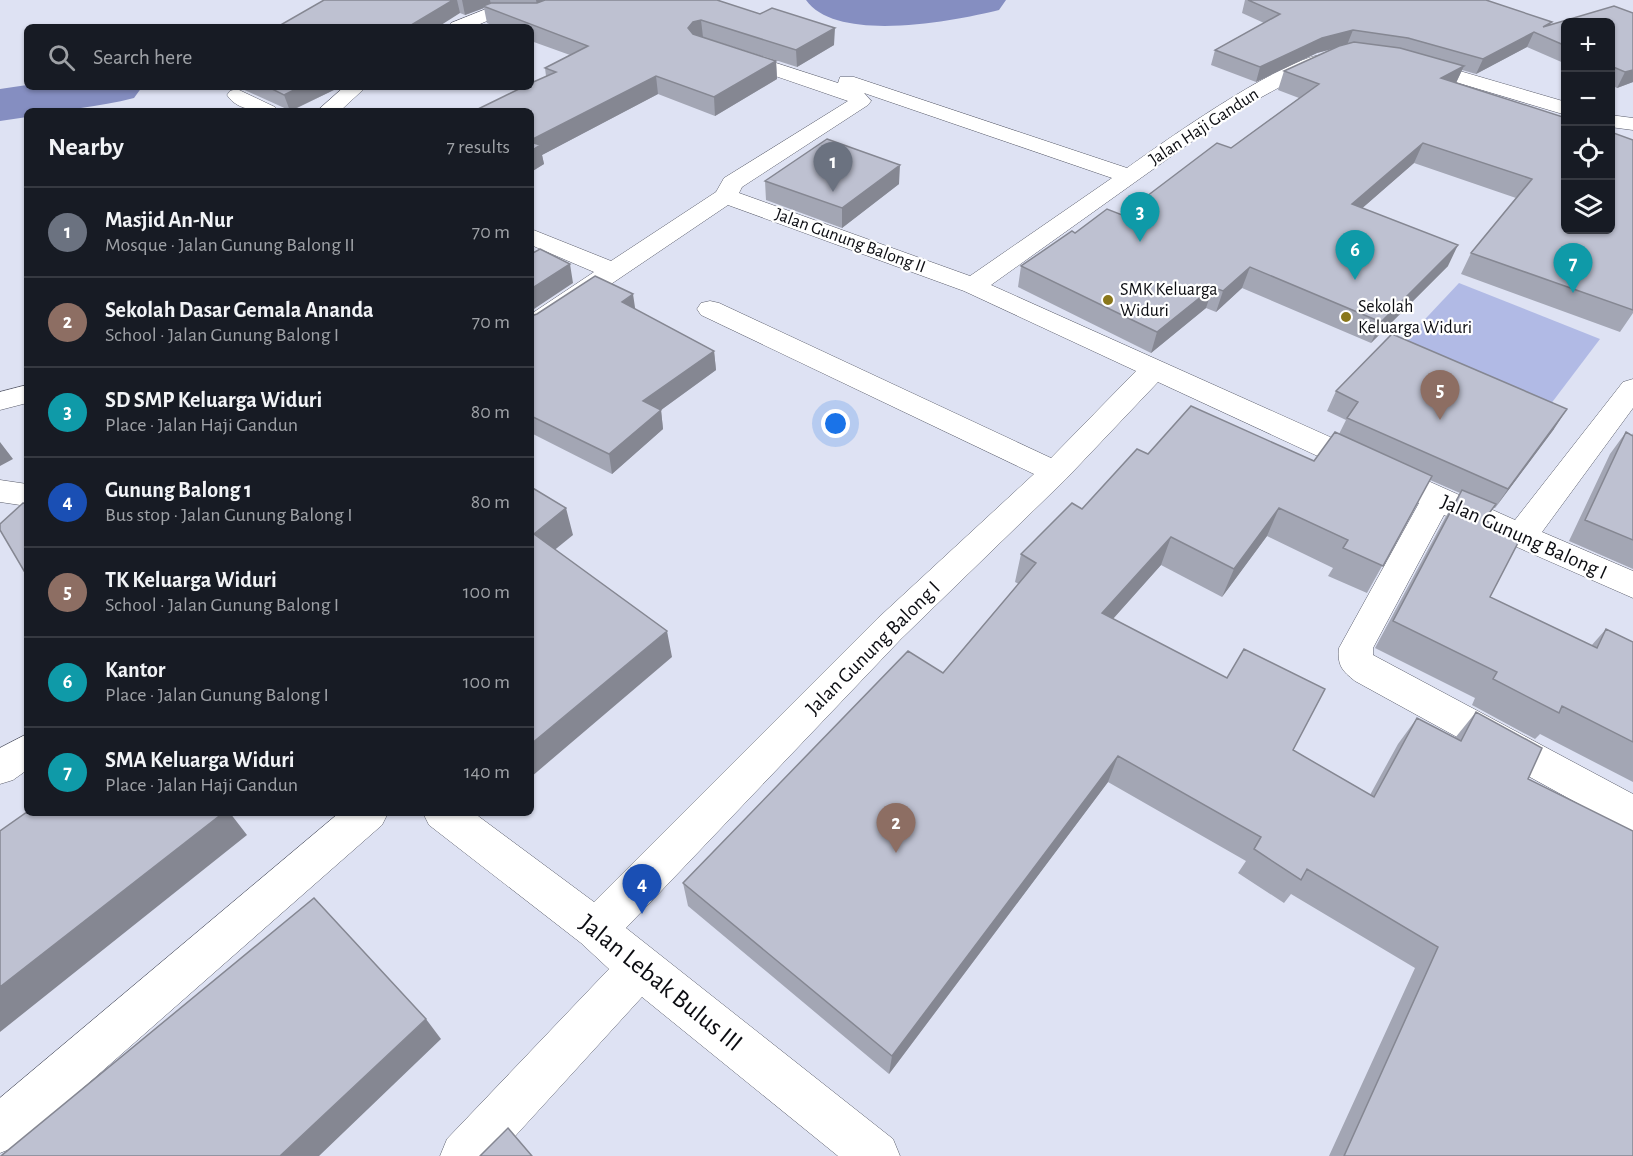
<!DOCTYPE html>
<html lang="en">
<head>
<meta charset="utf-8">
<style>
	:root { --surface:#171b24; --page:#242831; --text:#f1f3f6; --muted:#9ea1a6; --line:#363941; --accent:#2563eb }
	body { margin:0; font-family:"Alegreya Sans",sans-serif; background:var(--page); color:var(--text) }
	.controls { position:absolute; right:18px; top:18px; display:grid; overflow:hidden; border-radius:9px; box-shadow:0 2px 4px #0004 }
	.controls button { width:54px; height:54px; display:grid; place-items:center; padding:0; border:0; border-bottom:2px solid var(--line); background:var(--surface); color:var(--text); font:30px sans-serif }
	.you { position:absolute; left:836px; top:424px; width:21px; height:21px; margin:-15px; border:4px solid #fff; border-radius:50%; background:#1a73e8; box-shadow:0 0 0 9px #1a73e833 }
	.badge { display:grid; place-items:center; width:39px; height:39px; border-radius:50%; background:var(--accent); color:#fff; font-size:20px; font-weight:700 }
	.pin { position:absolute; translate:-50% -50px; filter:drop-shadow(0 2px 3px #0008) }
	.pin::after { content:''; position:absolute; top:32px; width:21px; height:18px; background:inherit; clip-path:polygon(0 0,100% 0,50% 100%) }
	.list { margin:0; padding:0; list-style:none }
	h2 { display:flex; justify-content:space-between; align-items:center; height:78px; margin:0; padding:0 24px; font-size:26px }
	h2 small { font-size:20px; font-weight:400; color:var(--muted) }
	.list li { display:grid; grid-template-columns:39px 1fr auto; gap:18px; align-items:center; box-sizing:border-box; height:90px; padding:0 24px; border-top:2px solid var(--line) }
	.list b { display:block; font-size:22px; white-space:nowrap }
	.list p { margin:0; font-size:20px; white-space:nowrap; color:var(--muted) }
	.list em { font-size:20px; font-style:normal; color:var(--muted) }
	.icon { flex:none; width:33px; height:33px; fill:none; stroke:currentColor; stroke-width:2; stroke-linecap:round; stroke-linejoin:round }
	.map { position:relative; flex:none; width:1633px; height:1156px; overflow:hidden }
	.search { position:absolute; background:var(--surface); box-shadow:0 2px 4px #0004; left:24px; top:24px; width:510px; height:66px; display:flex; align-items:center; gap:15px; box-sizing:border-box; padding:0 21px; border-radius:9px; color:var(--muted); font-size:22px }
	.panel { position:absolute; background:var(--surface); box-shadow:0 2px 4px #0004; left:24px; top:108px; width:510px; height:708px; border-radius:9px }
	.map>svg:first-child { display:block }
</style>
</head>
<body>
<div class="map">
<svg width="1633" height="1156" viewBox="0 0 1633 1156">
	<rect width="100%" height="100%" fill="#dee2f3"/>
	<path fill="#b1bae5" d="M1459,283L1600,339L1544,413L1397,349Z"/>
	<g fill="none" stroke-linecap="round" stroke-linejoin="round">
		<path fill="#858ec1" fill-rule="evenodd" d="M806,0H1006L999,10C954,21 837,44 806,0Z
			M27,85V87H142L134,98C98,107 64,111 27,111V117L0,121V89Z"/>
		<defs>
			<path id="minor" d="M491,7L533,9L536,13L533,17L494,18L473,27H449L451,23Z
				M733,49L838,83L840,77H854L1127,168C1159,145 1297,47 1330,55L1333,59L1330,63L1287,83L1229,115L991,285L1515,520L1623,382L1633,379V408L1542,532L1633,571V598L1444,515L1373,648V655L1633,794V832L1619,826L1355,681C1342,671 1337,665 1339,648L1419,503L1158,382L1066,479L901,639L626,928L893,1139L900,1156H838L642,997L497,1156H440L447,1139L609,969L581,943L429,825L423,813H474L594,902L877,619L1034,474L701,315L697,309L701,303L710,301L719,303L1051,458L1136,371L964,291L728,205L540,332L531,334V314L594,272L531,245V229L611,261L716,192L724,178L848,101L726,59L723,55L726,51ZM864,93L1112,178L970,276L739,193L742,187L868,105L871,101Z
				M1415,58L1566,102V115L1408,68L1405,64L1408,60Z
				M344,87H366L340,111H317Z
				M237,89L275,107L278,111C261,111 238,112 227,95L230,91Z
				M1610,115L1633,118V130L1610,127Z
				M27,385V403L0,410V392Z
				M0,480L27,484V506L0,502Z
				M27,734V770L13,780L0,784V748Z
				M339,813H388L382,825L17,1146L0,1153V1098Z"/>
		</defs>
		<use href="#minor" stroke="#595c6a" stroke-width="1"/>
		<use href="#minor" fill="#fff" fill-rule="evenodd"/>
	</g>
	<path fill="#a3a6b4" d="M324,0H717L834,45L797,67L703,37L776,61L777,79L715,116L658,94L542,155L544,164L531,172L546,76L545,68L570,55L531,41V27H496L487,23L484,8L465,15L460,13Z
		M1245,0H1486L1551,24L1633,13V82L1617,88L1611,85V22H1566V64L1527,47L1476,74L1462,70L1456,83L1633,140V313L1620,332L1461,274L1471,253L1516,198L1414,163L1362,208L1448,266L1371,343L1242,288L1216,312L1206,308L1151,353L1018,287L1021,266L1075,233L1122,215L1231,148L1299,98L1278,90L1284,71L1335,48L1317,53L1256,82L1211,65L1215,50L1264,23L1242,13Z
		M238,87H340L291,111Z
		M765,181L899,184L842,228L766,200Z
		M635,309L714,351L716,370L661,410L663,429L612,474L531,433V316Z
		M1336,391L1554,429L1495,508H1493L1485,521L1490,597L1591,646L1606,629L1633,642V782L1540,734L1535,739L1472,705L1475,698L1375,648L1445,518L1460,493L1430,480L1367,593L1328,576L1333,568L1267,536L1222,597L1161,565L1113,619L1293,750L1370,795L1398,744L1417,718L1455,738L1476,712L1528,779L1633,1156H1329L1415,968L1291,894L1284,903L1238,873L1246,861L1108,782L889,1074L688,906L683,883L943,673L1019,584L1015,582L1021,554L1082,509L1148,454L1314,461L1339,434L1346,420L1327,411Z
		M1626,432L1632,435L1633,433V569L1569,541L1610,454Z"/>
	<path fill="#858792" d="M453,0H457L460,13L438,27H408Z
		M462,0H490L491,5L483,6L484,8L465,15Z
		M536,0H549L537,5Z
		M701,20L703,37L694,39L688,28L693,22Z
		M835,28L834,45L797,67L796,50Z
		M1353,30L1347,45L1317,53L1256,82L1260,67L1322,38Z
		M1534,32L1527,47L1476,74L1483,59Z
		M776,61L777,79L715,116L714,97Z
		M1464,66L1455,85L1441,78Z
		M1633,70V82L1617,88L1625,72Z
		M656,76L658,94L542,155L544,164L531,172V140Z
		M300,87H340L290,111L284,95Z
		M1423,143L1414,163L1343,225L1352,204Z
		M900,165L899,184L842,228V208Z
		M1458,245L1448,266L1371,343L1381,322Z
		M570,264L573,283L531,311V289Z
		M1250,267L1242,288L1216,312L1223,291Z
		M1213,287L1206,308L1151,353L1157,332Z
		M633,294L636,314L622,302Z
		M714,351L716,370L661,410L663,429L612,474L609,454L643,401Z
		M1567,409L1554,429L1495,508L1508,489Z
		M0,442L13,459L0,466Z
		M566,508L573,535L541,561L534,534Z
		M1279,508L1267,536L1222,597L1234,569Z
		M1171,537L1161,565L1094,640L1102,613Z
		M667,631L672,657L531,777V744Z
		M1118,756L1108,782L889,1074L892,1056Z
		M223,813H230L247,835L0,1032V987Z
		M426,1019L441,1039L319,1156H280Z"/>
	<path fill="#bec1d1" stroke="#858792" stroke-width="1.5" d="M324,0H453L408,27H277Z
		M545,0H717L760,14L772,8L835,28L796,50L701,20L693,22L688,28L693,34L776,61L714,97L656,76L531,140V111H474L523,87H531V83L556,72L545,68L588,46L483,6L491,3H537Z
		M1248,0H1486L1552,22L1543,27L1614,6L1633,13V70L1625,72L1611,66V22H1566V46L1534,32L1483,59L1408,38L1353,30L1322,38L1260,67L1215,50L1280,14Z
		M1354,42L1400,48L1464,66L1441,78L1566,118V230H1611V132L1633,140V310L1471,253L1532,179L1423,143L1352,204L1458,245L1381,322L1250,267L1223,291L1213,287L1157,332L1021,266L1072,231L1075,233L1107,209L1122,215L1217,143L1231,148L1319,84L1284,71L1339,46Z
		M268,87H300L284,95Z
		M827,139L900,165L842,208L765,181Z
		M531,142L540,145L531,151Z
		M540,249L570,264L531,289V254Z
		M595,276L633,294L622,302L714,351L643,401L661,410L609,454L531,416V316L537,314Z
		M1392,334L1567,409L1508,489L1347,418L1358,402L1336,391Z
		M1191,406L1314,461L1335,432L1432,476L1383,566L1343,548L1348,540L1279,508L1234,569L1171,537L1102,613L1227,678L1244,649L1325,689L1293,750L1374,797L1417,718L1461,741L1476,712L1542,748L1528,779L1633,831V1156H1344L1438,947L1307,869L1301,880L1254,849L1261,837L1118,756L892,1056L683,883L908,651L943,673L1036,563L1021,554L1072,503L1082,509L1137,449L1148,454Z
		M1626,432L1633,436V540L1585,520Z
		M531,487L566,508L534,534L667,631L531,744Z
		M1462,490L1496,504L1484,520L1521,537L1490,597L1597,648L1606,629L1633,642V742L1562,706L1559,713L1493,679L1497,672L1393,621Z
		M23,503L27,504V576L0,530V524Z
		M27,812V813H223L0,987V831Z
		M314,898L426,1019L280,1156H1Z
		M508,1128L532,1156H480Z"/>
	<g fill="#8a771b" stroke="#fff" stroke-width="2">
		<circle cx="1108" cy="300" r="6"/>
		<circle cx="1346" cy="317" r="6"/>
	</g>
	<g text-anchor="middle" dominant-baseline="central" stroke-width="4.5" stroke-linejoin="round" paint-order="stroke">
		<g font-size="18" fill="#0c0d12" stroke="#fff">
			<text transform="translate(1204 127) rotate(-33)">Jalan Haji Gandun</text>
			<text transform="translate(850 241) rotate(20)">Jalan Gunung Balong II</text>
		</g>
		<g font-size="18" fill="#0c0d12" stroke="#fff" text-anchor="start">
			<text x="1120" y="290">SMK Keluarga<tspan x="1120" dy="21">Widuri</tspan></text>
			<text x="1358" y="307">Sekolah<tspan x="1358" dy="21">Keluarga Widuri</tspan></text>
		</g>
		<g font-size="21" fill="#0c0d12" stroke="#fff">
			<text transform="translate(1524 537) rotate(24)">Jalan Gunung Balong I</text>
			<text transform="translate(873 648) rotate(-45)">Jalan Gunung Balong I</text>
		</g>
		<g font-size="26" fill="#0c0d12" stroke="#fff">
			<text transform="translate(661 983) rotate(39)">Jalan Lebak Bulus III</text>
		</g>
	</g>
</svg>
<div class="controls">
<button>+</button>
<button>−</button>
<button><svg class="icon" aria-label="locate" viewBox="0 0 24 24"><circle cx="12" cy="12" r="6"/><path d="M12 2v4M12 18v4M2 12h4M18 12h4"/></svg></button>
<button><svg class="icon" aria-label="layers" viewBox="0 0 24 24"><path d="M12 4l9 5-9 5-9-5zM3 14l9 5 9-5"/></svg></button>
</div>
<div class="you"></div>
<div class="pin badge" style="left:833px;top:192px;background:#6b7280">1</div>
<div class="pin badge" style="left:896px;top:853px;background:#8d6e63">2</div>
<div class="pin badge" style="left:1140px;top:242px;background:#0f9aa8">3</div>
<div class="pin badge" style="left:642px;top:914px;background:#1a4fb4">4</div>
<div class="pin badge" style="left:1440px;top:420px;background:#8d6e63">5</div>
<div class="pin badge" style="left:1355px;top:280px;background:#0f9aa8">6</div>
<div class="pin badge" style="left:1573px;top:293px;background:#0f9aa8">7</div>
<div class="search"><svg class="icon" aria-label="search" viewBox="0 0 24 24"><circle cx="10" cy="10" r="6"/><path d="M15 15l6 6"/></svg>Search here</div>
<section class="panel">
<h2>Nearby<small>7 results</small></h2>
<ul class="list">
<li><span class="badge" style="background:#6b7280">1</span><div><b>Masjid An-Nur</b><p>Mosque · Jalan Gunung Balong II</p></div><em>70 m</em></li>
<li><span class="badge" style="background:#8d6e63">2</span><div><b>Sekolah Dasar Gemala Ananda</b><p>School · Jalan Gunung Balong I</p></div><em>70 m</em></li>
<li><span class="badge" style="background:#0f9aa8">3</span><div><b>SD SMP Keluarga Widuri</b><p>Place · Jalan Haji Gandun</p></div><em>80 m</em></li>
<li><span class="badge" style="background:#1a4fb4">4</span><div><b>Gunung Balong 1</b><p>Bus stop · Jalan Gunung Balong I</p></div><em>80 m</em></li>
<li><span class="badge" style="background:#8d6e63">5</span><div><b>TK Keluarga Widuri</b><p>School · Jalan Gunung Balong I</p></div><em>100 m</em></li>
<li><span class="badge" style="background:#0f9aa8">6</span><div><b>Kantor</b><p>Place · Jalan Gunung Balong I</p></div><em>100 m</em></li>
<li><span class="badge" style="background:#0f9aa8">7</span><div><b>SMA Keluarga Widuri</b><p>Place · Jalan Haji Gandun</p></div><em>140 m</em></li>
</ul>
</section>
</div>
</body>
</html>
